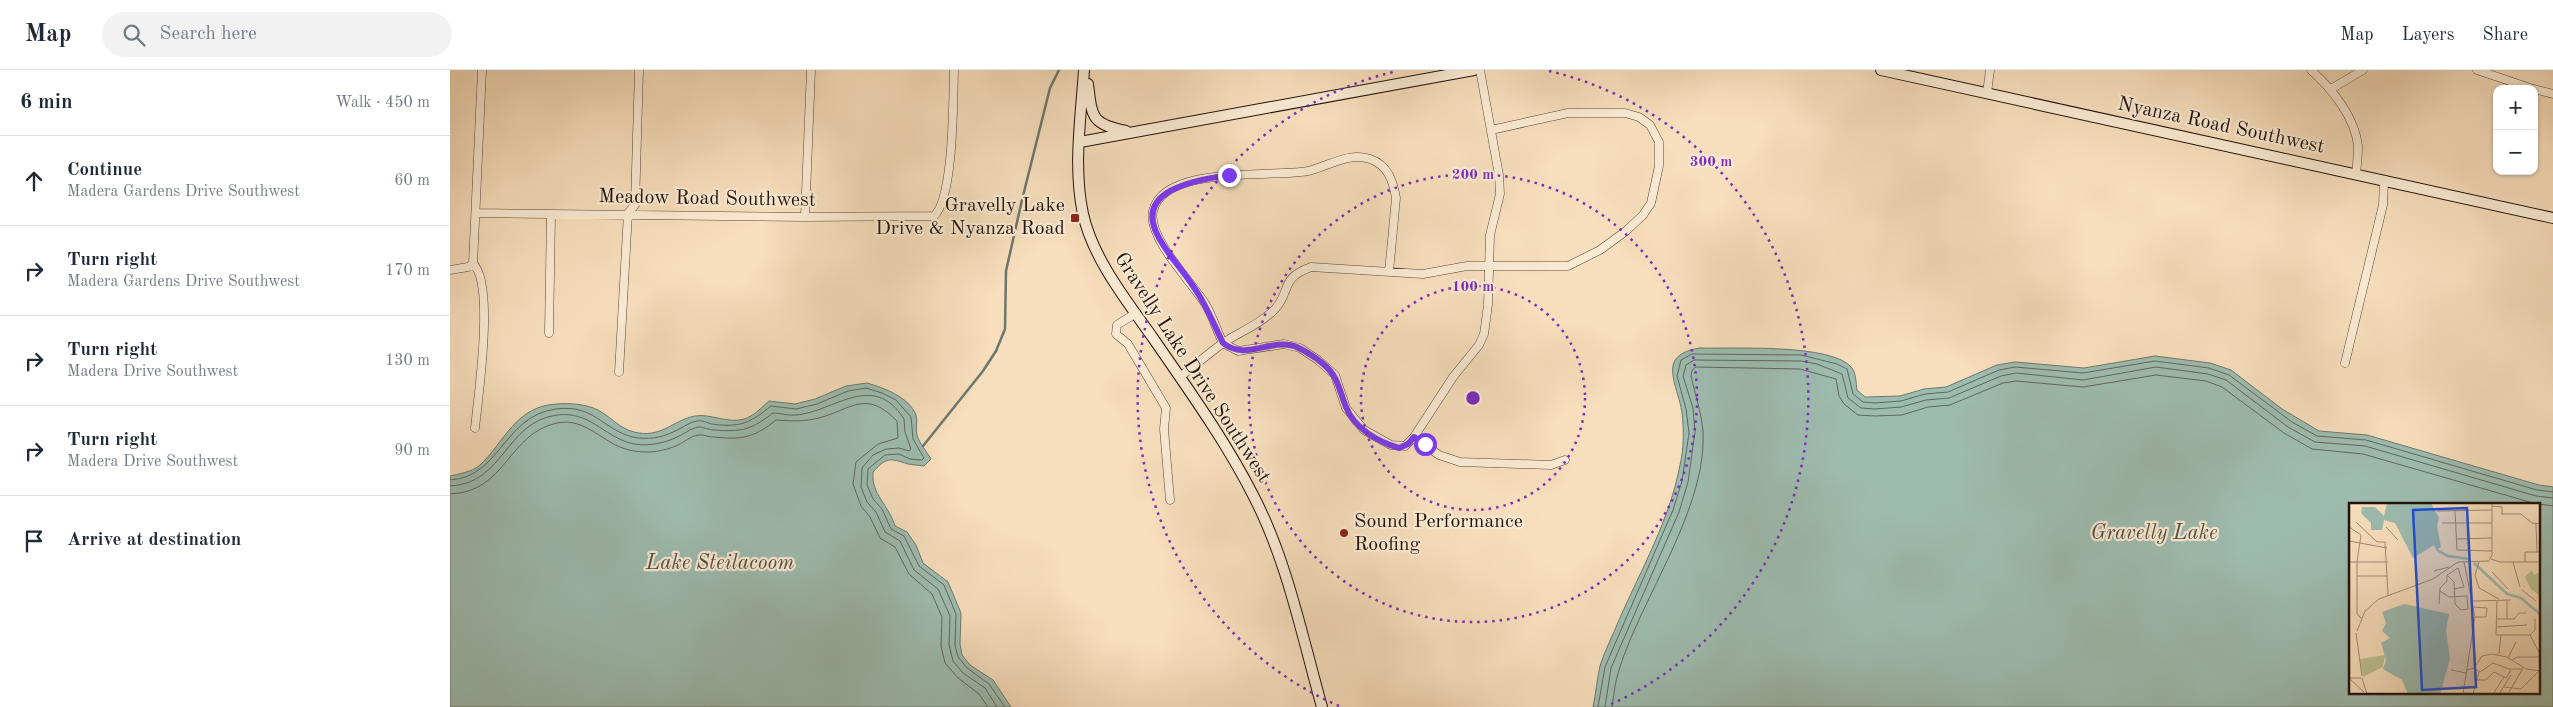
<!DOCTYPE html>
<html lang="en">
<head>
<meta charset="utf-8">
<style>
	:root { --surface:#fff; --page:#f2f2f3; --text:#1f2937; --muted:#747a83; --line:#e0e1e3 }
	body { margin:0; font-family:"Old Standard TT",serif; background:var(--page); color:var(--text) }
	.controls { position:absolute; right:15px; top:15px; display:grid; overflow:hidden; border-radius:10px; box-shadow:0 1px 4px #0004 }
	.controls button { width:45px; height:45px; display:grid; place-items:center; padding:0; border:0; border-bottom:1px solid var(--line); background:var(--surface); color:var(--text); font:25px sans-serif }
	.stop { position:absolute; width:15px; height:15px; margin:-11px; border:4px solid #7c3aed; border-radius:50%; background:#fff }
	.stop.end { background:#7c3aed; border-color:#fff; box-shadow:0 1px 5px #0008 }
	.list { margin:0; padding:0; list-style:none }
	h2 { display:flex; justify-content:space-between; align-items:center; height:65px; margin:0; padding:0 20px; font-size:21px }
	h2 small { font-size:16px; font-weight:400; color:var(--muted) }
	.list li { display:grid; grid-template-columns:32px 1fr auto; gap:15px; align-items:center; box-sizing:border-box; height:90px; padding:0 20px; border-top:1px solid var(--line) }
	.list b { display:block; font-size:19px; white-space:nowrap }
	.list p { margin:0; font-size:16px; white-space:nowrap; color:var(--muted) }
	.list em { font-size:16px; font-style:normal; color:var(--muted) }
	.icon { flex:none; width:28px; height:28px; fill:none; stroke:currentColor; stroke-width:2; stroke-linecap:round; stroke-linejoin:round }
	.map { position:relative; flex:none; width:2103px; height:637px; overflow:hidden }
	header { display:flex; align-items:center; gap:30px; box-sizing:border-box; height:70px; padding:0 25px; background:var(--surface); border-bottom:1px solid var(--line) }
	header strong { font-size:24px }
	nav { display:flex; gap:28px; margin-inline-start:auto; font-size:18px }
	.search { width:350px; height:45px; background:var(--page); display:flex; align-items:center; gap:12px; box-sizing:border-box; padding:0 18px; border-radius:28px; color:var(--muted); font-size:19px }
	main { display:flex }
	aside { flex:1; background:var(--surface) }
	.map>svg:first-child { display:block }
</style>
</head>
<body>
<header>
<strong>Map</strong>
<div class="search"><svg class="icon" aria-label="search" viewBox="0 0 24 24"><circle cx="10" cy="10" r="6"/><path d="M15 15l6 6"/></svg>Search here</div>
<nav><a>Map</a><a>Layers</a><a>Share</a></nav>
</header>
<main>
<aside>
<h2>6 min<small>Walk · 450 m</small></h2>
<ul class="list">
<li><svg class="icon" aria-label="ahead" viewBox="0 0 24 24"><path d="M12 20V5M6 11l6-6 6 6"/></svg><div><b>Continue</b><p>Madera Gardens Drive Southwest</p></div><em>60 m</em></li>
<li><svg class="icon" aria-label="right" viewBox="0 0 24 24"><path d="M7 20v-9h11M14 6l5 5-5 5"/></svg><div><b>Turn right</b><p>Madera Gardens Drive Southwest</p></div><em>170 m</em></li>
<li><svg class="icon" aria-label="right" viewBox="0 0 24 24"><path d="M7 20v-9h11M14 6l5 5-5 5"/></svg><div><b>Turn right</b><p>Madera Drive Southwest</p></div><em>130 m</em></li>
<li><svg class="icon" aria-label="right" viewBox="0 0 24 24"><path d="M7 20v-9h11M14 6l5 5-5 5"/></svg><div><b>Turn right</b><p>Madera Drive Southwest</p></div><em>90 m</em></li>
<li><svg class="icon" aria-label="arrive" viewBox="0 0 24 24"><path d="M6 21V4h12l-3 4 3 4H6"/></svg><div><b>Arrive at destination</b></div></li>
</ul>
</aside>
<div class="map">
<svg width="2103" height="637" viewBox="0 0 2103 637">
	<rect width="100%" height="100%" fill="#f7debc"/>
	<filter id="stains"><feTurbulence type="fractalNoise" baseFrequency=".004" numOctaves="4"/><feColorMatrix values="0 0 0 0 .2 0 0 0 0 .09 0 0 0 0 .02 0 0 0 .5 -.17"/></filter>
	<radialGradient id="worn" r=".72"><stop offset=".6" stop-color="#630" stop-opacity="0"/><stop offset="1" stop-color="#630" stop-opacity=".3"/></radialGradient>
	<path fill="#9dbcb0" stroke="#6c786e" fill-rule="evenodd" d="M1250,278C1281,279 1383,273 1402,298C1406,303 1406,313 1407,320L1415,327L1450,326L1474,319L1496,317L1547,295L1565,292L1634,298L1705,286L1760,293L1781,300L1832,339L1869,361L1917,365L2089,415L2103,417V637H1143C1146,623 1147,609 1150,596C1155,580 1163,565 1169,550C1191,500 1220,449 1230,395C1234,378 1234,360 1232,343C1228,314 1205,285 1250,278ZM1900,434H2089V623H1900Z
		M417,313C434,318 459,327 466,345C468,351 465,359 467,365C469,373 477,382 481,389L474,396C469,395 463,395 458,394C440,388 436,387 423,402C421,425 439,435 445,456L457,462L466,475L473,493L498,512L511,543L510,574L512,585L520,595L543,610L561,637H0V406C9,404 21,402 29,396C55,372 65,336 107,334C120,333 136,334 148,340C161,347 169,358 184,362C211,369 223,350 245,346C259,343 278,354 294,349C304,346 311,338 319,331L345,334L365,329L396,316Z"/>
	<g fill="none" stroke-linecap="round" stroke-linejoin="round">
		<path stroke="#60675e" stroke-width="1" d="M0,410C51,407 53,346 106,339C145,334 153,360 183,367C196,370 211,368 223,362C231,359 239,352 247,351C253,350 257,353 262,354C290,358 300,353 321,336L346,339L367,334L398,321L416,318L432,323L446,330L461,347L463,369L474,388L472,390L460,389L449,384L435,385L418,399L417,415L423,429L432,439L441,459L454,466L469,496L494,515L506,544L505,575L508,587L517,598L539,614L555,637
			M0,416C54,414 55,352 107,345C140,341 152,365 180,373C194,377 212,374 225,368C233,365 240,358 249,357C254,357 259,360 264,360C292,362 301,360 323,343C331,343 339,346 346,345C384,342 423,300 454,349L455,362L461,379L459,381L449,378L436,379L423,385L412,398L411,417L417,432L426,442L435,462L450,471L464,500L488,519L500,546L499,575L503,591L513,603L535,618L547,637
			M0,424C57,422 57,364 107,353C136,347 153,374 179,380C195,384 213,382 228,375C234,372 241,366 248,365C253,364 258,367 263,367C291,370 304,368 326,350C343,351 352,352 369,348C402,339 416,319 447,351L448,368L428,374L406,392L403,414L411,436L420,447L430,468L445,477L459,504L482,524L492,547L491,576L495,593L508,608L529,624L538,637
			M1148,637L1155,597L1223,440L1232,411L1239,363L1236,339L1227,306L1231,290L1242,284L1351,285L1387,294L1397,299L1403,324L1413,332L1425,333L1451,331L1475,324L1498,322L1549,300L1565,297L1633,303L1705,291L1759,298L1779,305L1842,352L1867,366L1916,370L2087,420L2103,422
			M1155,637L1161,598L1229,442L1238,412L1245,362L1243,338L1233,306L1236,295L1244,290L1351,291L1367,294L1392,304L1398,328L1411,338L1425,339L1451,337L1476,330L1499,328L1551,306L1566,303L1633,310L1706,297L1758,304L1776,310L1838,357L1865,372L1915,376L2086,426L2103,428
			M1162,637C1164,625 1165,611 1169,600C1192,526 1257,439 1253,361C1251,341 1245,324 1241,306L1242,300L1246,297L1350,299L1386,309L1389,326L1394,334L1408,345L1425,346L1452,345L1478,337L1500,335L1553,313L1566,311L1633,317L1706,305L1756,311L1772,317L1834,363L1862,379L1913,384L2083,433L2103,436"/>
		<path stroke="#6c786e" stroke-width="2.5" d="M473,376L533,301L546,281L555,259L556,201L572,130L600,18L609,0"/>
		<defs>
			<path id="street" d="M1861,0C1882,19 1905,47 1908,76C1908,85 1907,95 1906,104
				M2027,0L2083,19
				M1881,19L1913,0
				M2084,19L2103,24
				M1537,23L1540,0
				M26,143L355,147L484,146C504,128 503,30 504,0
				M355,147L361,0
				M0,200L18,197L23,194
				M939,202L946,128C943,111 938,95 920,89C898,82 879,96 858,101C823,108 714,94 703,141C697,168 742,212 756,235C763,247 767,261 773,273L788,281L834,274L850,278L868,290L885,305L896,338L914,360L941,375L955,376L964,367L1003,307L1029,275L1034,264L1038,235L1040,165L1050,124L1049,105L1030,0
				M686,243L667,255L666,264L678,274L716,338L714,359L720,430
				M99,263L101,145
				M1895,293L1933,135L1934,111
				M169,302L178,143L185,135L189,0
				M730,307C744,296 758,284 773,273C789,262 811,254 825,239C842,220 829,209 861,197L973,204L1017,196H1118L1150,180L1176,161L1193,145L1201,133L1209,96V72L1200,55L1189,47L1175,43H1118L1041,60
				M25,358C28,328 45,212 23,194L32,0
				M964,367L989,385L1010,392L1101,395L1115,390"/>
			<path id="secondary" d="M634,0C631,47 623,97 633,144C643,189 677,231 703,268C738,319 775,370 803,425C837,490 852,566 872,637
				M1431,0L2103,148
				M638,14C642,47 641,54 676,61
				M630,72L1024,0"/>
		</defs>
		<use href="#street" stroke="#574537" stroke-width="9"/>
		<use href="#secondary" stroke="#22120b" stroke-width="12"/>
		<use href="#street" stroke="#faead3" stroke-width="8"/>
		<use href="#secondary" stroke="#faead3" stroke-width="10"/>
	</g>
	<g fill="none" stroke-linecap="round" stroke-linejoin="round">
		<path stroke="#7c3aed" stroke-width="6" d="M779,105C748,110 683,119 708,166C717,184 732,199 743,216C756,234 763,253 773,273C795,290 816,271 840,275C849,276 859,284 867,289C888,304 887,314 896,337C904,358 928,372 949,378L958,374L964,367L975,374"/>
	</g>
	<g fill="none" stroke="#7b2cbf" stroke-width="2.5" stroke-dasharray="2.5 5">
		<circle cx="1023" cy="328" r="112"/>
		<circle cx="1023" cy="328" r="224"/>
		<path d="M889 636A336 336 0 0 1 947 1M1099 1A336 336 0 0 1 1157 636"/>
	</g>
	<g fill="#8f2418" stroke="#faead3" stroke-width="2">
		<rect x="620" y="143" width="10" height="10" rx="2.5"/>
		<circle cx="894" cy="463" r="5"/>
	</g>
	<g text-anchor="middle" dominant-baseline="central" stroke-width="4.5" stroke-linejoin="round" paint-order="stroke">
		<g font-size="20" fill="#22120b" stroke="#faead3">
			<text transform="translate(1771 56) rotate(12)">Nyanza Road Southwest</text>
			<text transform="translate(257 129) rotate(1)">Meadow Road Southwest</text>
			<text transform="translate(742 298) rotate(57)">Gravelly Lake Drive Southwest</text>
		</g>
		<g font-size="20" fill="#22120b" stroke="#faead3" text-anchor="end">
			<text x="615" y="136">Gravelly Lake<tspan x="615" dy="23">Drive &amp; Nyanza Road</tspan></text>
			<text x="904" y="452" text-anchor="start">Sound Performance<tspan x="904" dy="23">Roofing</tspan></text>
		</g>
		<g font-size="21" font-style="italic" fill="#4d4e45" stroke="#faead3">
			<text x="1704" y="463">Gravelly Lake</text>
			<text x="270" y="493">Lake Steilacoom</text>
		</g>
	</g>
	<g transform="translate(1899 433)">
		<rect width="191" height="191" fill="#f7debc"/>
		<path d="M183,67L185,72L191,69V93L182,86L176,74ZM36,152L34,164L14,174L11,156Z" fill="#bdc191"/>
		<path d="M38,0H82L90,15L88,23L92,44L87,47L85,42L64,55L46,20L35,17L33,27H22V20L12,10L13,4H26L35,13ZM55,101L100,111L97,127L101,156L91,191H59L53,177L34,166L37,157L32,140L41,135L33,128L37,120L33,109Z" fill="#9dbcb0"/>
		<path fill="none" stroke="#9dbcb0" stroke-width="2.5" d="M88,47L99,53L120,56M125,60L158,91L172,95L192,112"/>
		<path fill="none" stroke="#a28c75" stroke-width="1" d="M143,3L153,4V11M88,8L143,7M106,8L108,47L143,48M152,11H172L183,20L192,21M7,19L28,39H36M93,20H143M187,21L188,49M0,24L12,32L8,59V111L12,115M37,24L49,37M107,36L143,35M0,38L38,45M36,39L39,92M142,56L151,59H192M0,59H39M130,59L126,72L130,85L150,96M164,59L171,84M176,59V49H192M85,68L100,64M143,69L159,86M8,73H39M99,73L105,79L106,101L112,107L119,106L118,94M173,87L187,98M91,88L100,94L119,93M124,98L162,97M148,98L147,132H181M90,101L91,85L98,78V72L109,65L115,84L105,86M125,104L138,105L137,114H126M148,116H165L170,110H177M158,116V98M147,124L178,122M8,128L16,108L30,96L84,76L109,59L140,58L143,52V0M7,130L13,173M181,132L192,153M181,132L186,127V116M150,151L152,132M159,155L167,139M163,157L168,154H192M125,165L131,169L144,160L160,166H173M102,167L117,170M118,167L125,165L133,153L143,151L158,154L177,166L192,168M12,175H0L15,189M13,175L18,191M127,177H137L145,169L157,175L162,167M155,184L172,186L190,168M114,191L126,114L115,59M124,191L130,169M144,191L155,174M150,191L162,172M159,191L174,165"/>
		<path fill="#1d4ed8" fill-opacity="0.15" stroke="#1d4ed8" stroke-width="2.5" d="M118,5L127,184L73,187L64,7Z"/>
		<rect width="191" height="191" fill="none" stroke="#22120b" stroke-width="2.5"/>
	</g>
	<circle cx="1023" cy="328" r="8" fill="#7b2cbf" stroke="#faead3" stroke-width="2.5"/>
	<g font-size="15" text-anchor="middle" font-weight="bold" fill="#7b2cbf" stroke="#faead3" stroke-width="4.5" stroke-linejoin="round" paint-order="stroke">
		<text x="1261" y="96">300 m</text>
		<text x="1023" y="109">200 m</text>
		<text x="1023" y="221">100 m</text>
	</g>
	<rect width="100%" height="100%" filter="url(#stains)"/>
	<rect width="100%" height="100%" fill="url(#worn)"/>
</svg>
<div class="controls">
<button>+</button>
<button>−</button>
</div>
<div class="stop" style="left:975px;top:374px"></div>
<div class="stop end" style="left:779px;top:105px"></div>
</div>
</main>
</body>
</html>
